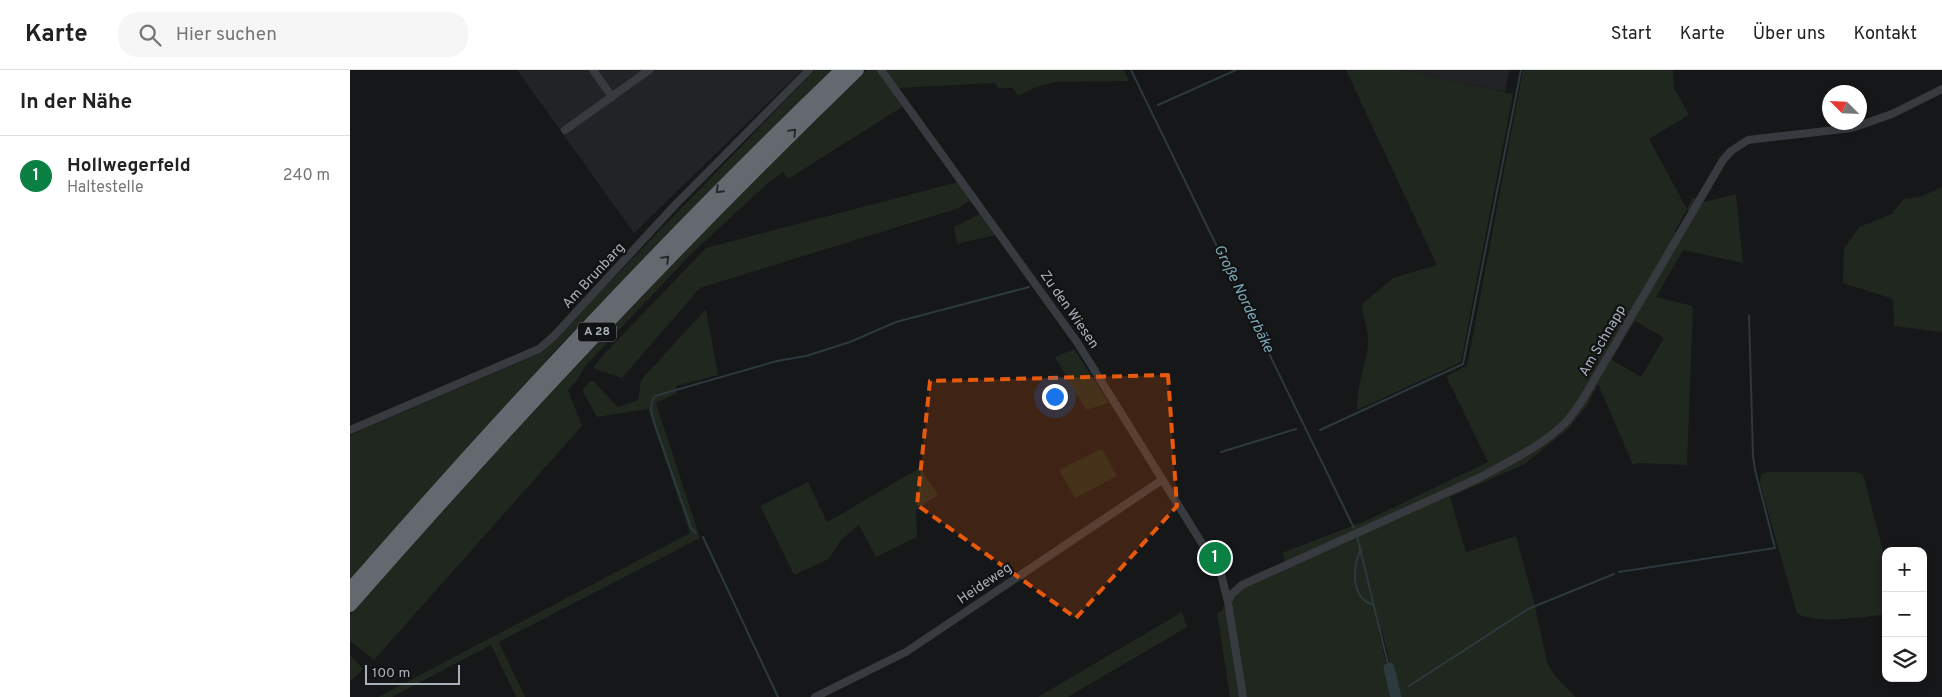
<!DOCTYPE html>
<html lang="de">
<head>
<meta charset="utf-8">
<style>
	:root { --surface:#fff; --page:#f6f6f6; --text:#222; --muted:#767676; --line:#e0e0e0; --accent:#0b8043 }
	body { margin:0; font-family:Overpass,sans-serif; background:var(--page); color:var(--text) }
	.controls { position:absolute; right:15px; bottom:15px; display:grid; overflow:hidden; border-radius:10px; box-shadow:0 2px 8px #0003 }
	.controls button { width:45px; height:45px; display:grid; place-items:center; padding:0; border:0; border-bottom:1px solid var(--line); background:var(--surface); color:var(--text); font:25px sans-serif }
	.compass { position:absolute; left:1472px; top:15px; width:45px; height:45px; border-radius:50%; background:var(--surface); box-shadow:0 2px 8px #0003; rotate:294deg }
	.scale { position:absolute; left:15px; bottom:12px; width:95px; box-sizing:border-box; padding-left:5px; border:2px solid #a8b1b9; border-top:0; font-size:14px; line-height:18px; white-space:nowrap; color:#a8b1b9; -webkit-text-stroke:4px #111214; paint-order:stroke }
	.you { position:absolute; left:704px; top:326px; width:18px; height:18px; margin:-12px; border:4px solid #fff; border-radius:50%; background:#1a73e8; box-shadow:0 0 0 8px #1a73e833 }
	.badge { display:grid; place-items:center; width:32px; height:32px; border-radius:50%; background:var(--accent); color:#fff; font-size:16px; font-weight:700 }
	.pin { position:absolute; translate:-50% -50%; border:2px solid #fff; box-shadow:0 1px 5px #0006 }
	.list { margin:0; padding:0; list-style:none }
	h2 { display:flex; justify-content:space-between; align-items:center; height:65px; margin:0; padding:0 20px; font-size:21px }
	h2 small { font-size:16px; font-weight:400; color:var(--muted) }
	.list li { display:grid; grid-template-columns:32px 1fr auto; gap:15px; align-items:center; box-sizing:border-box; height:80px; padding:0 20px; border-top:1px solid var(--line) }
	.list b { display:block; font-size:19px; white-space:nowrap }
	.list p { margin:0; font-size:16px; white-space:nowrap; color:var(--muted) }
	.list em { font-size:16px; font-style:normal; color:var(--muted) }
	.icon { flex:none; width:28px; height:28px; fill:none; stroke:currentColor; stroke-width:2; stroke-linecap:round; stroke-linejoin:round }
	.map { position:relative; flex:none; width:1592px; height:627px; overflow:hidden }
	header { display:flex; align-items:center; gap:30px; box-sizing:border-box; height:70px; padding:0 25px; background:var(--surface); border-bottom:1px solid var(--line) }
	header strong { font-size:24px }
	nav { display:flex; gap:28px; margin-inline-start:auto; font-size:18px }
	.search { width:350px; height:45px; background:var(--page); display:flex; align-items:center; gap:12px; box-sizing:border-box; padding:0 18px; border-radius:20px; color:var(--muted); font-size:19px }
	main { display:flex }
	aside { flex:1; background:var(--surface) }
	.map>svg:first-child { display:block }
</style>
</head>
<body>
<header>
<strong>Karte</strong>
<div class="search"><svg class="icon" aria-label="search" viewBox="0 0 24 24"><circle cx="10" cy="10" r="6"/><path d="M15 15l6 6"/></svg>Hier suchen</div>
<nav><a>Start</a><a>Karte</a><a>Über uns</a><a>Kontakt</a></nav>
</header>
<main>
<aside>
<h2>In der Nähe<small></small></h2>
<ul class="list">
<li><span class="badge">1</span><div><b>Hollwegerfeld</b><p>Haltestelle</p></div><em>240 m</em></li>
</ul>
</aside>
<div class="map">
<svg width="1592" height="627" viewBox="0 0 1592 627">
	<rect width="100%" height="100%" fill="#161719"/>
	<path fill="#222326" d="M167,0H452L284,163Z
		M1054,0H1159L1155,22Z"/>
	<path fill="#1f271e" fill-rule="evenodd" d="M465,0H482L319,162L203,283L0,510V365L191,283Z
		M517,0H527L534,8L539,6L535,0H774L779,11L706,12L686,17L668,26L663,18H648L645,13L549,18L543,22L552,37L438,109L433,102L417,114L342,183L236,295L227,310L218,320L232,356L24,590L0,571V545C165,357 336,173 517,0Z
		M996,0H1054L1163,24L1111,292L1007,340C1006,317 1016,296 1018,273C1019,259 1012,247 1012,234L1043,208L1087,195Z
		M1173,0H1323L1324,18L1339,45L1299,69L1337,139L1343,127L1354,132L1386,124L1393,193L1333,180L1306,227L1343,236L1337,395L1288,393L1283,395L1248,314L1237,336L1218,359L1175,394L1100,427L1116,482L1166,466L1184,532L1197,592L1205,606L1226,627H1048L1032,561L1028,559L1044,627H880L867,543L873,540V537L882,535L886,525L891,520L937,498L932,483L1015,451L1138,392L1096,306L1117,296ZM1337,140L1345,144L1331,168L1325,161ZM1285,251L1314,268L1291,307L1262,290Z
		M608,112L621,130L609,138L350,218L272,308L243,298L256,282L356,178Z
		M1592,117V262L1544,256L1543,229L1493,213L1494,179L1509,157L1542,144L1553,129L1570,127Z
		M630,144L646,165L607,174L604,157Z
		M356,239L368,305L326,316L327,323L306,333L350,468L149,572L175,627H166L141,575L42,627H28L340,463L298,339L247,347L232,320L242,310L268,337L288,330L291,310Z
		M724,279L759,333L736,340L705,287Z
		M752,379L767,406L725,428L709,400Z
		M570,398L588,425L566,440L567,467L526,487L509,455L491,470L479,489L444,505L410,436L458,412L477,452Z
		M1418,402H1506L1513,404L1536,492V544C1517,547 1462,555 1447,543L1410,414L1411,404Z
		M832,542L837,557L718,627H688Z
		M0,585L13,599L1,611L0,610Z"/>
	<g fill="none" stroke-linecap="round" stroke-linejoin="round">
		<path stroke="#2c393d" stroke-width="2" d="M781,0L1004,458
			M808,35L886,0
			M970,360L1113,294L1171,0
			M871,382L946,359
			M346,463L341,458L305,355C302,344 298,336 305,326L427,291L456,286L500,272L546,252L679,217
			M1007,466L1039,598
			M353,467L428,627
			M1011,479C1004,493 1001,517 1013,529C1016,532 1021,534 1024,535
			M1269,502L1425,478L1405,400L1403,386L1399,245
			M1059,616L1178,539L1264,504"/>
		<path stroke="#2c393d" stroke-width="11" d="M1039,598L1046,627"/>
		<path stroke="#373a3e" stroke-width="8" d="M243,0L262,27
			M531,0L727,272L871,504L878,532L893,627
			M215,60L299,0
			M0,360L189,279L204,266L326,134L459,0
			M878,532L882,524L892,515L1129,408C1158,392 1194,375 1217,351C1223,344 1228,336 1233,329L1373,90L1381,81L1398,70L1502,58L1542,44L1592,19
			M465,627L556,582L812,410"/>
		<path stroke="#63696f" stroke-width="14" d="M0,520C157,340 320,165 492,0
			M0,535C162,350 330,171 507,0"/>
	</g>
	<defs><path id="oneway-chevron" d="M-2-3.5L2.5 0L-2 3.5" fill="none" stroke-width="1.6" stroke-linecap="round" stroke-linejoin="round" transform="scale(1.25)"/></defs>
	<g stroke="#26282b">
		<use href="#oneway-chevron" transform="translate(443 62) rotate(-45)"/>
		<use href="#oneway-chevron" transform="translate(369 120) rotate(135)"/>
		<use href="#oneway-chevron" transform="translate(316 189) rotate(-45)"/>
	</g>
	<path fill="#e8590c" fill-opacity="0.2" stroke="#e8590c" stroke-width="4" stroke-dasharray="10 6" stroke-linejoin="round" d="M818,305L827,436L726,548L567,435L580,311Z"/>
	<g text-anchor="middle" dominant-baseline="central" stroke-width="4.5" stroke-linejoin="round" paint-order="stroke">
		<rect fill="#111214" stroke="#7b8188" stroke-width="1" x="228" y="252.5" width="38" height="19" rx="4"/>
		<g font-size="12" font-weight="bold" fill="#a8b1b9">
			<text x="247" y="262">A 28</text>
		</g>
		<g font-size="14" fill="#a8b1b9" stroke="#111214">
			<text transform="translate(244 206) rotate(-47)">Am Brunbarg</text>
			<text transform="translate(719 240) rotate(55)">Zu den Wiesen</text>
			<text transform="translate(1253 271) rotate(-60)">Am Schnapp</text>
			<text transform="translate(635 514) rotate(-34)">Heideweg</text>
		</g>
		<g font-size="15" font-style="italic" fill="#7ea7b5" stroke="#111214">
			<text transform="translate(893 229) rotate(64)">Große Norderbäke</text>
		</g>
	</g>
</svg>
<div class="controls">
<button>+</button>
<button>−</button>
<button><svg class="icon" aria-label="layers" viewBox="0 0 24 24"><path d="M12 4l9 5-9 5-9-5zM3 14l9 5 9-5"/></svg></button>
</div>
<svg class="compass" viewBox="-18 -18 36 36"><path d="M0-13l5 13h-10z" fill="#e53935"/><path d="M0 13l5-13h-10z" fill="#767676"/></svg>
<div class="scale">100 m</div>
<div class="you"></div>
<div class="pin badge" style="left:865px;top:488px">1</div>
</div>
</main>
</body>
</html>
